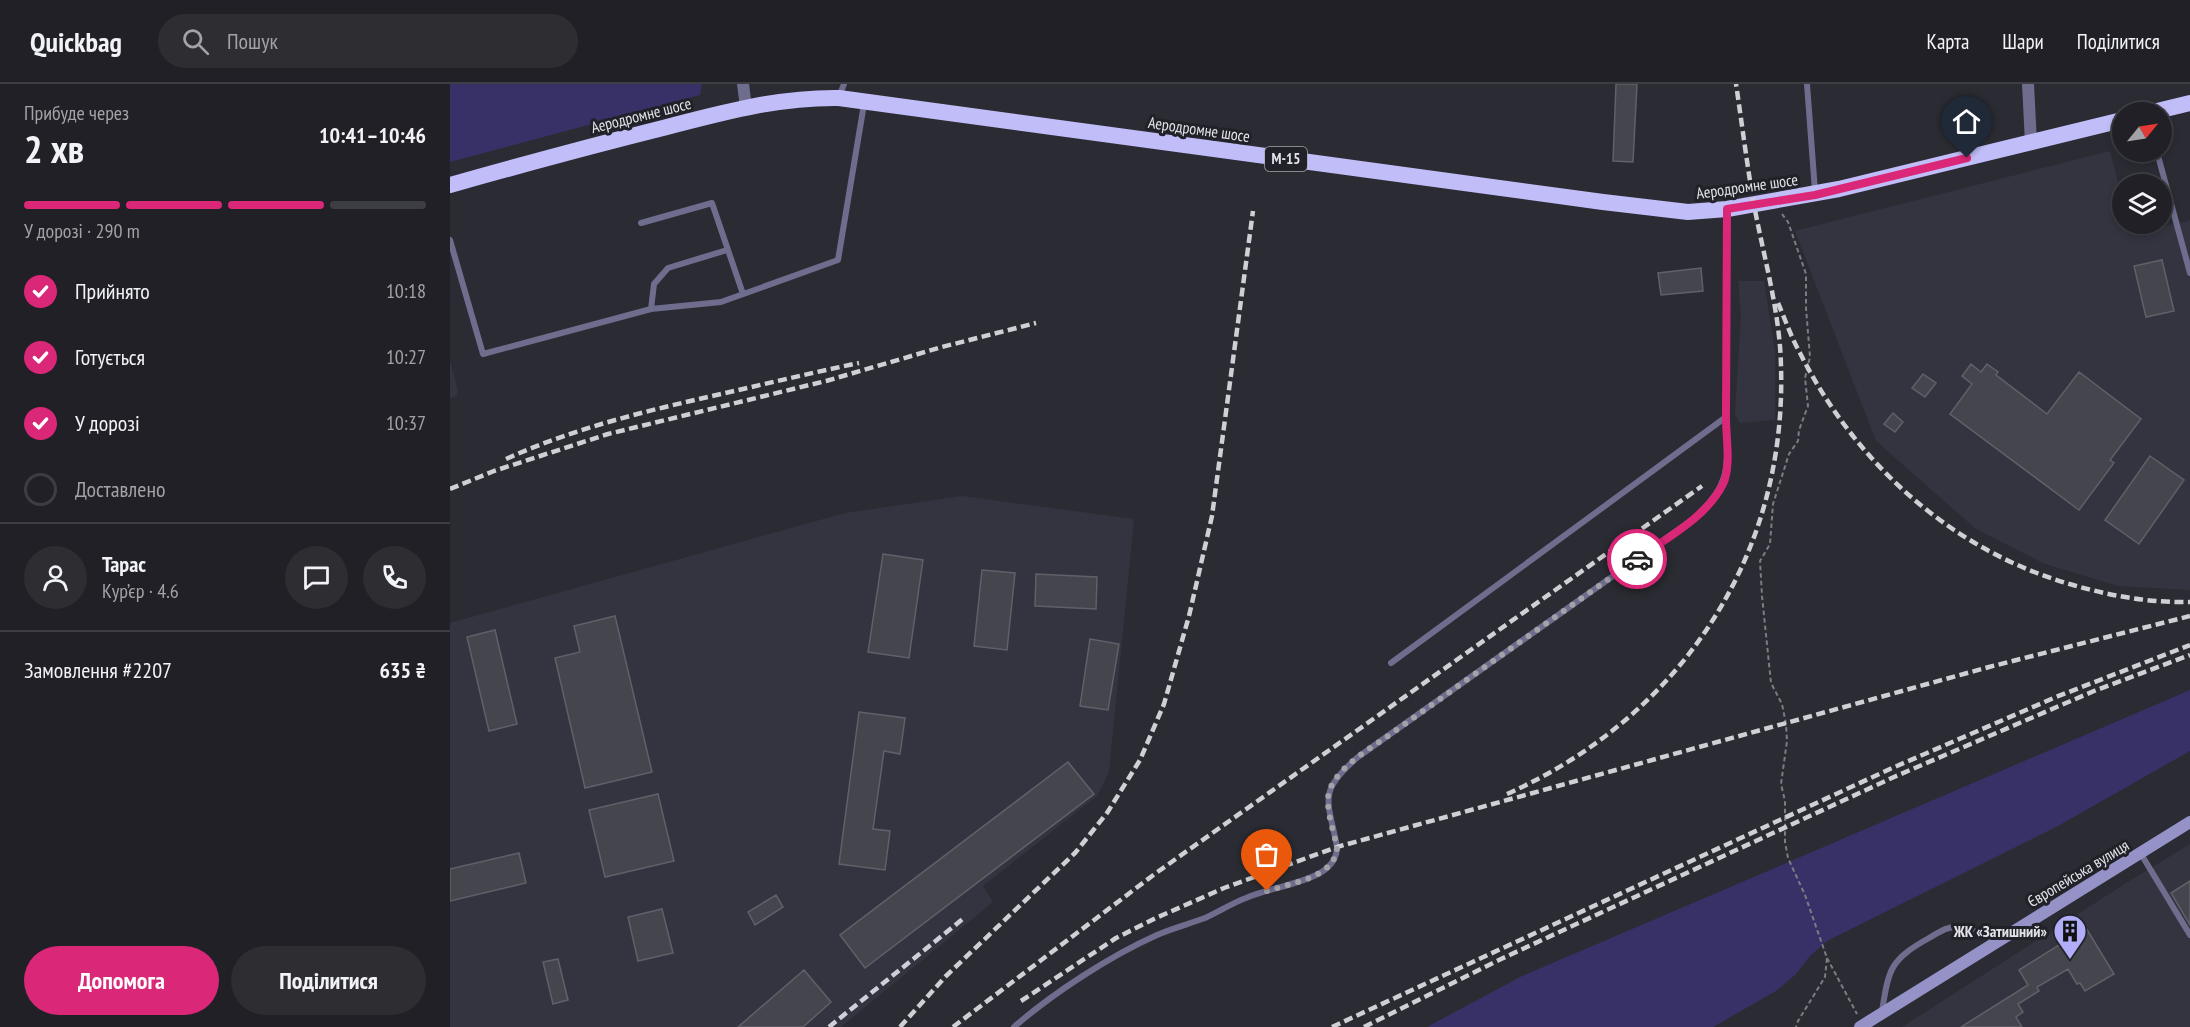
<!DOCTYPE html>
<html lang="uk">
<head>
<meta charset="utf-8">
<style>
	:root { --surface:#202026; --page:#2d2d32; --text:#f1f3f6; --muted:#a2a3a7; --line:#3d3e43; --accent:#db2777 }
	body { margin:0; font-family:"PT Sans Narrow",sans-serif; background:var(--page); color:var(--text); height:100vh; display:flex; flex-direction:column; font-size:22px; white-space:nowrap }
	* { box-sizing:border-box; margin:0 }
	p { font-size:20px; color:var(--muted) }
	.icon { flex:none; width:33px; height:33px; fill:none; stroke:currentColor; stroke-width:2; stroke-linecap:round; stroke-linejoin:round }
	.map { position:relative; flex:1; overflow:hidden }
	.sheet { display:flex; flex-direction:column; background:var(--surface); width:450px }
	.sheet>* { flex:none }
	.needle { width:39px; rotate:60deg }
	.buttons { position:absolute; left:1662px; top:18px; display:grid; gap:12px }
	.buttons a { display:grid; place-items:center; width:60px; height:60px; border-radius:50%; background:var(--surface); box-shadow:0 3px 9px #0003,0 0 0 2px var(--line); font-size:30px }
	.pin { position:absolute; display:grid; place-items:center; width:51px; height:51px; color:#fff; margin:-62px -26px; border-radius:50% 50% 50% 0; rotate:-45deg; box-shadow:0 0 6px #0007 }
	.pin .icon { rotate:45deg }
	.courier { position:absolute; display:grid; place-items:center; width:60px; height:60px; margin:-30px; border:4px solid #db2777; border-radius:50%; background:#fff; color:#222; box-shadow:0 2px 8px #0007 }
	.headline em { font-style:normal; font-weight:700 }
	.headline div { display:flex; flex-direction:column-reverse }
	.headline { display:flex; align-items:center; justify-content:space-between; height:102px; padding:0 24px }
	h1 { font-size:39px; font-weight:700; line-height:45px }
	.bar { display:grid; grid-template-columns:repeat(4,1fr); gap:9px 6px; align-content:center; height:72px; padding:0 24px }
	.bar i { height:8px; border-radius:4px; background:var(--line) }
	.bar .selected { background:var(--accent) }
	.bar p { grid-column:span 4 }
	.line { display:flex; align-items:center; gap:15px; padding:0 24px; border-top:2px solid var(--line) }
	.line div { flex:1 }
	.round { display:grid; place-items:center; flex:none; width:63px; height:63px; border-radius:32px; background:var(--page) }
	ol { padding:0 24px; list-style:none }
	li { display:flex; align-items:center; gap:18px; height:66px }
	li p { margin-inline-start:auto }
	li .icon { padding:6px; border-radius:50%; background:var(--accent); color:#fff; stroke-width:4 }
	li:last-child { color:var(--muted) }
	li i { width:33px; height:33px; border:3px solid var(--line); border-radius:50% }
	.button { display:flex; gap:12px; margin-top:auto; padding:12px 24px }
	.button a { flex:1; height:69px; border-radius:36px; background:var(--accent); color:#fff; font-size:24px; font-weight:700; line-height:69px; text-align:center }
	.button a+a { background:var(--page); color:var(--text) }
	header { display:flex; align-items:center; gap:36px; box-sizing:border-box; height:84px; padding:0 30px; background:var(--surface); border-bottom:2px solid var(--line) }
	header strong { font-size:28px }
	nav { display:flex; gap:33px; margin-inline-start:auto; font-size:21px }
	.search { width:420px; height:54px; background:var(--page); display:flex; align-items:center; gap:15px; box-sizing:border-box; padding:0 21px; border-radius:33px; color:var(--muted); font-size:22px }
	main { display:flex; flex:1; min-height:0 }
	.map>svg:first-child { display:block }
	.built { fill:#343441 }
	.green { fill:#383167 }
	.building { fill:#45454e; stroke:#606069; stroke-width:1.5 }
	.lines { fill:none; stroke-linecap:round; stroke-linejoin:round }
	.path { stroke:#7c7c83; stroke-width:2; stroke-dasharray:4.5 3; stroke-linecap:butt }
	.service { stroke:#6f6d8e; stroke-width:6 }
	.minor { stroke:#6f6d8e; stroke-width:12 }
	.secondary { stroke:#9492c7; stroke-width:12 }
	.trunk { stroke:#c0bdf8; stroke-width:16 }
	.rail { stroke:#cfcfd5; stroke-width:4.5; stroke-dasharray:9 4.5; stroke-linecap:butt }
	.done { stroke:#a2a2a9; stroke-width:6; stroke-dasharray:0 10.8 }
	.route { stroke:#db2777; stroke-width:8 }
	.labels { text-anchor:middle; stroke-width:6; stroke-linejoin:round; paint-order:stroke }
	.shield { fill:#212129; stroke:#a8a8af; stroke-width:1.5 }
	.shield-label { font-size:15px; font-weight:bold; fill:#e2e2e8 }
	.street-label { font-size:16px; fill:#e2e2e8; stroke:#212129 }
	.poi-label { font-size:16px; font-weight:bold; fill:#e2e2e8; stroke:#212129; text-anchor:end }
</style>
</head>
<body>
<header>
<strong>Quickbag</strong>
<div class="search"><svg class="icon" aria-label="search" viewBox="0 0 24 24"><circle cx="10" cy="10" r="6"/><path d="M15 15l6 6"/></svg>Пошук</div>
<nav><a>Карта</a><a>Шари</a><a>Поділитися</a></nav>
</header>
<main>
<section class="sheet">
<div class="headline"><div><h1>2 хв</h1><p>Прибуде через</p></div><em>10:41–10:46</em></div>
<div class="bar"><i class="selected"></i><i class="selected"></i><i class="selected"></i><i></i><p>У дорозі · 290 m</p></div>
<ol>
<li><svg class="icon" aria-label="check" viewBox="0 0 24 24"><path d="M5 12l5 5 9-10"/></svg>Прийнято<p>10:18</p></li>
<li><svg class="icon" aria-label="check" viewBox="0 0 24 24"><path d="M5 12l5 5 9-10"/></svg>Готується<p>10:27</p></li>
<li><svg class="icon" aria-label="check" viewBox="0 0 24 24"><path d="M5 12l5 5 9-10"/></svg>У дорозі<p>10:37</p></li>
<li><i></i>Доставлено</li>
</ol>
<div class="line" style="height:108px"><a class="round"><svg class="icon" aria-label="person" viewBox="0 0 24 24"><circle cx="12" cy="8" r="4"/><path d="M4 21q1-7 8-7t8 7"/></svg></a><div><b>Тарас</b><p>Кур’єр · 4.6</p></div><a class="round"><svg class="icon" aria-label="chat" viewBox="0 0 24 24"><path d="M4 5h16v11H9l-5 4z"/></svg></a><a class="round"><svg class="icon" aria-label="phone" viewBox="0 0 24 24"><path d="M5 4h4l2 5-3 2q2 4 5 5l2-3 5 2v4C11 20 4 13 5 4z"/></svg></a></div>
<div class="line" style="height:78px"><div>Замовлення #2207</div><b>635 ₴</b></div>
<div class="button"><a>Допомога</a><a>Поділитися</a></div>
</section>
<div class="map">
<svg width="1740" height="943" viewBox="0 0 1740 943">
	<rect width="100%" height="100%" fill="#2b2b33"/>
	<path class="built" d="M1660,67L1672,114V140H1680L1682,149L1739,137L1740,134V506L1668,502L1595,480L1526,445L1426,357L1345,147Z
		M1288,197H1314L1325,268V336L1290,339L1285,330L1291,231Z
		M0,276L8,307L7,312L0,314Z
		M512,412L684,435L659,688L647,712L533,802L543,818L391,943H0V539L395,429Z
		M1740,760V943H1452L1673,801Z"/>
	<path class="green" d="M0,0H252L250,11L0,78Z
		M1740,606V667L1608,742L1377,857L1360,872L1345,891L1326,907L1263,943H977L1070,893Z"/>
	<path class="building" d="M1166,0H1187L1183,78L1163,77Z
		M1712,176L1724,227L1696,233L1684,182Z
		M1251,184L1253,207L1211,211L1208,189Z
		M1521,280L1531,288L1537,280L1548,288L1546,291L1597,330L1629,288L1691,335L1660,376L1664,379L1629,426L1500,330L1522,300L1512,292Z
		M1473,290L1486,299L1475,313L1462,304Z
		M1443,329L1453,338L1445,348L1434,340Z
		M1700,372L1734,396L1689,460L1655,436Z
		M433,470L473,476L459,574L418,568Z
		M532,486L565,489L557,566L524,562Z
		M586,490L647,493L646,525L585,522Z
		M165,532L202,688L135,704L105,574L130,568L124,542Z
		M45,546L67,640L39,647L17,553Z
		M640,555L669,560L658,626L630,622Z
		M409,628L455,634L450,670L434,667L423,745L440,747L435,786L389,780Z
		M618,678L644,710L415,884L390,851Z
		M208,710L224,777L155,793L139,726Z
		M69,769L76,799L0,817V785Z
		M1740,797V841L1721,809Z
		M326,811L333,823L305,841L298,828Z
		M212,825L223,869L188,877L178,833Z
		M1636,844L1664,890L1635,907L1630,899L1627,900L1618,885L1587,903L1589,907L1568,920L1573,928L1566,933L1572,943H1511L1578,901L1569,886Z
		M108,875L118,916L103,920L93,878Z
		M354,886L381,918L353,943H288Z"/>
	<g class="lines">
		<path class="path" d="M1332,130L1338,138L1356,190V224L1360,273L1355,294L1358,322L1349,346L1348,357L1339,370L1323,420L1320,460L1310,477L1312,512L1321,599L1332,620L1336,640L1337,657L1331,700L1335,717V758L1338,774L1355,811L1377,874L1375,893L1348,937L1346,943
			M1377,874L1407,930"/>
		<path class="service" d="M1357,0L1365,107
			M389,13L394,0
			M1707,68L1740,189
			M191,139L262,119L293,210
			M0,156L33,270L201,225L271,218L388,176L414,20
			M201,225L204,200L218,184L277,166
			M941,579L1276,333L1277,126
			M1691,770L1740,851
			M1432,927C1439,884 1440,876 1479,854C1488,849 1497,842 1508,843C1521,844 1536,852 1548,856
			M564,943C603,909 660,872 707,851C723,844 739,840 755,834C769,828 782,819 796,814C820,804 848,801 870,789C880,783 887,774 887,763C878,715 867,708 908,673L1242,436C1282,401 1278,383 1276,333"/>
		<path class="minor" d="M293,0L296,23
			M1578,0L1581,59"/>
		<path class="secondary" d="M1410,943L1740,738"/>
		<path class="trunk" d="M1703,28L1740,19
			M0,101C71,81 141,62 213,44C271,29 328,13 389,14L1153,118L1238,128L1277,125L1389,105L1672,36"/>
		<path class="rail" d="M1328,219C1335,235 1341,253 1350,269C1406,380 1502,467 1623,501C1661,512 1701,519 1740,518
			M56,375C122,345 192,328 262,312C311,301 360,289 409,279
			M0,405L44,387L158,350L376,297L492,263L586,239
			M1057,710C1230,633 1337,473 1331,282C1330,229 1314,174 1304,121C1297,81 1292,40 1286,0
			M571,917L666,854L706,834L774,804L887,763L1539,583L1740,532
			M379,943L514,834
			M450,943L496,892L625,769L657,729L690,676L714,620L739,532L762,432L803,127
			M503,943L706,789L1252,402
			M882,943L1440,685L1606,613L1740,561
			M914,943L1051,875L1444,693L1644,607L1740,571"/>
	</g>
	<g class="lines">
		<path class="done" d="M817,807C840,799 886,794 887,763C884,749 878,732 878,717C877,690 915,668 935,654L1187,475"/>
		<path class="route" d="M1187,475C1216,454 1256,434 1273,400C1282,381 1275,349 1276,328C1276,260 1277,193 1277,125L1365,111L1517,74"/>
	</g>
	<defs>
		<symbol id="building-pin" viewBox="-11 -11 22 30"><path d="M0 17L-7.5 6A9.5 9.5 0 1 1 7.5 6Z" fill="#b2adf9" stroke="#212129"/><path d="M-4-6H4V6H1V3H-1V6H-4ZM-2.5-4.3h1.7v1.8h-1.7ZM.8-4.3h1.7v1.8H.8ZM-2.5-1h1.7V.8h-1.7ZM.8-1h1.7V.8H.8Z" fill="#111"/></symbol>
	</defs>
	<g fill-rule="evenodd">
		<use href="#building-pin" x="1601" y="828" width="38" height="52"/>
	</g>
	<g class="labels">
		<rect class="shield" x="815" y="63" width="42" height="24" rx="4.5"/>
		<g class="shield-label">
			<text x="836" y="80">М-15</text>
		</g>
		<g class="street-label">
			<text transform="translate(191 31) rotate(-14)" y="6">Аеродромне шосе</text>
			<text transform="translate(749 45) rotate(8)" y="6">Аеродромне шосе</text>
			<text transform="translate(1297 102) rotate(-8)" y="6">Аеродромне шосе</text>
			<text transform="translate(1628 789) rotate(-31)" y="6">Європейська вулиця</text>
		</g>
		<g class="poi-label">
			<text x="1597" y="853">ЖК «Затишний»</text>
		</g>
	</g>
</svg>
<div class="buttons">
<a><svg class="needle" viewBox="-14 -14 28 28"><path d="M0-13l5 13h-10z" fill="#e53935"/><path d="M0 13l5-13h-10z" fill="#a2a3a7"/></svg></a>
<a><svg class="icon" aria-label="layers" viewBox="0 0 24 24"><path d="M12 4l9 5-9 5-9-5zM3 14l9 5 9-5"/></svg></a>
</div>
<div class="pin" style="left:817px;top:807px;background:#ea580c"><svg class="icon" aria-label="bag" viewBox="0 0 24 24"><path d="M5 8h14l-1 12H6zM9 8a3 3 0 0 1 6 0"/></svg></div>
<div class="pin" style="left:1517px;top:74px;background:#1f2937"><svg class="icon" aria-label="home" viewBox="0 0 24 24"><path d="M3 11l9-7 9 7M6 9v11h12V9"/></svg></div>
<div class="courier" style="left:1187px;top:475px"><svg class="icon" aria-label="car" viewBox="0 0 24 24"><path d="M5 17H2v-5l4-1 3-4h7l3 4 3 1v5h-3M9 17h6M6 11h13"/><circle cx="7" cy="17" r="2"/><circle cx="17" cy="17" r="2"/></svg></div>
</div>
</main>
</body>
</html>
